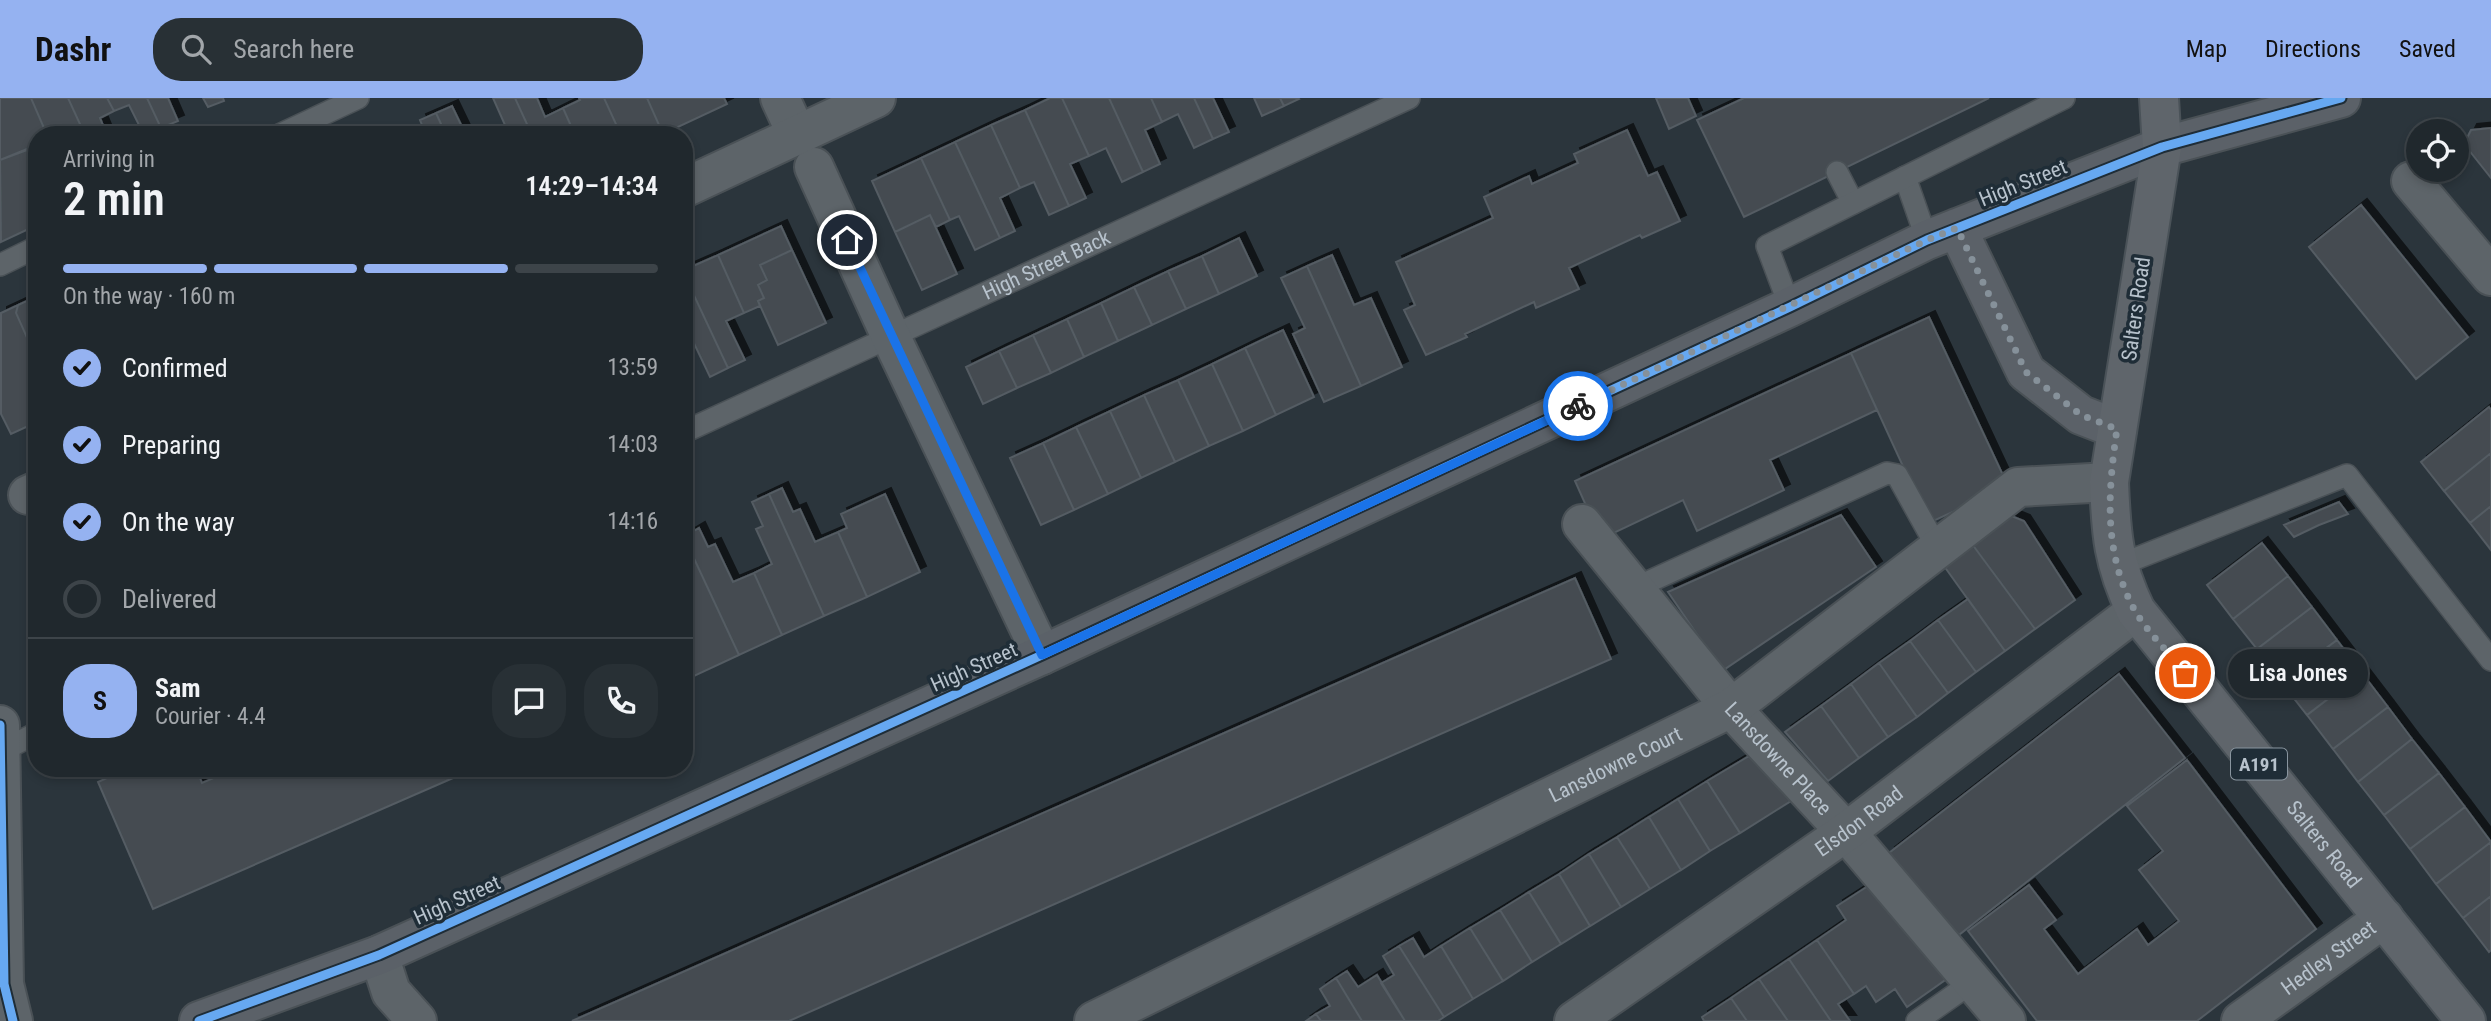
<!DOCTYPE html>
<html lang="en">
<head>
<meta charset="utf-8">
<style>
	:root { --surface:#20282d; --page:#283035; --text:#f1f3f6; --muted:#a2a6aa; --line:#3d4449; --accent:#95b2f1 }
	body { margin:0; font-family:"Roboto Condensed",sans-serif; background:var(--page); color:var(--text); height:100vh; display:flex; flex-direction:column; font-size:26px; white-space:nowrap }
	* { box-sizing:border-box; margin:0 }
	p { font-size:23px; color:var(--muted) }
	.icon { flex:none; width:38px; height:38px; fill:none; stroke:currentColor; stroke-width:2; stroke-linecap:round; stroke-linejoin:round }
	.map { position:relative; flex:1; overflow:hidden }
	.details { position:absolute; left:28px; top:28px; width:665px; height:651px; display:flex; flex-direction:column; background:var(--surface); border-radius:28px; box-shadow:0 4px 10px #0003,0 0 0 2px var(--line) }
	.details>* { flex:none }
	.buttons { position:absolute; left:2406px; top:21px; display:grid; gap:14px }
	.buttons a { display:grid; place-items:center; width:63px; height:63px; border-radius:50%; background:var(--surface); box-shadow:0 4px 10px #0003,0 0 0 2px var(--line); font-size:35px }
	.pin { position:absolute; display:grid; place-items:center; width:60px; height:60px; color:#fff; margin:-30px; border:4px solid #fff; border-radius:50%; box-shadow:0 2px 7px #0007 }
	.courier { position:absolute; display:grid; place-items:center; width:70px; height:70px; margin:-35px; border:5px solid #1a73e8; border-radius:50%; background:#fff; color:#222; box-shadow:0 2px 9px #0007 }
	.bubble { position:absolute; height:49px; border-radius:24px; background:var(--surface); box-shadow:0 4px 10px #0003,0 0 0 2px var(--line); font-size:23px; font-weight:600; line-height:49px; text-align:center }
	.summary em { font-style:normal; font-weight:600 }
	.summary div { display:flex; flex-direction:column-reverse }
	.summary { display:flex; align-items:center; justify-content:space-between; height:119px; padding:0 35px }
	h1 { font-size:46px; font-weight:600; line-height:52px }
	.bar { display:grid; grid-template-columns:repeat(4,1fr); gap:10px 7px; align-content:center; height:84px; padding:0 35px }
	.bar i { height:9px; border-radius:5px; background:var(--line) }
	.bar .on { background:var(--accent) }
	.bar p { grid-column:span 4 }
	.line { display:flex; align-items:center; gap:18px; padding:0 35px; border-top:2px solid var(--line) }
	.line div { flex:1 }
	.round { display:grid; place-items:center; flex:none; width:74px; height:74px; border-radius:28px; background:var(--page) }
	ol { padding:0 35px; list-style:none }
	li { display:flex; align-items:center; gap:21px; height:77px }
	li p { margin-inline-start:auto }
	li .icon { padding:7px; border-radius:50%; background:var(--accent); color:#111; stroke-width:4 }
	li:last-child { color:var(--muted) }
	li i { width:38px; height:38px; border:4px solid var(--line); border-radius:50% }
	header { display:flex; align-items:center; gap:42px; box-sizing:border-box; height:98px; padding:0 35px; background:var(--accent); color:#111 }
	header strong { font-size:33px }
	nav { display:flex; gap:38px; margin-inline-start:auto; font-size:24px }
	.search { width:490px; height:63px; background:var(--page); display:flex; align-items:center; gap:18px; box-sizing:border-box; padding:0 24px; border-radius:28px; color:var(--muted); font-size:26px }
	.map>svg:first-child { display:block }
	.building { fill:#444c51; stroke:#545c63; stroke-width:2; filter:url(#shadow) }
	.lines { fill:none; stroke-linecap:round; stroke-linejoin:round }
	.lane-casing { stroke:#4a5156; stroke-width:24 }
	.street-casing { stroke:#4a5156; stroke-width:42 }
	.secondary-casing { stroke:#4a5156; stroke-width:42 }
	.primary-casing { stroke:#4a5258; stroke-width:42 }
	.lane { stroke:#5d6469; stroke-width:21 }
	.street { stroke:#5d6469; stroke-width:38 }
	.secondary { stroke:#5b6168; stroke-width:38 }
	.primary { stroke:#5f656b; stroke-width:38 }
	.cycleway-casing { stroke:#1f2d37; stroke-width:13 }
	.cycleway { stroke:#66a8f1; stroke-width:9 }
	.done { stroke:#86919a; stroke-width:7; stroke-dasharray:0 12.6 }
	.route { stroke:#1a73e8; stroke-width:9 }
	.labels { text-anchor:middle; stroke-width:7; stroke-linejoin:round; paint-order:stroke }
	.shield { fill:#1f2d37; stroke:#89959f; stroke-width:2 }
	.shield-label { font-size:19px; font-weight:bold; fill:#b7c2cc }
	.street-label { font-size:21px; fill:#b7c2cc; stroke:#1f2d37 }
</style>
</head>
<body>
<header>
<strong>Dashr</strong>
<div class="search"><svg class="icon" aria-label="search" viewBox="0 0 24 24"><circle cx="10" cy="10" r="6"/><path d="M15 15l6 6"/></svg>Search here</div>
<nav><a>Map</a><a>Directions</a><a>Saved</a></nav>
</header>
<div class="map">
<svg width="2491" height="923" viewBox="0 0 2491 923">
	<defs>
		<filter id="shadow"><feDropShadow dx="6" dy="-6" stdDeviation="0" flood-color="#0009"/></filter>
	</defs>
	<rect width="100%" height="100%" fill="#2b353c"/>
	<path class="building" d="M0,0H31L47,37H37V47L0,62Z
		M31,0H68L85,37H47Z
		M68,0H107L114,13L100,20L107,37H85Z
		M107,0H147L161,30L144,37L129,7L114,13Z
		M147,0H168L178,23L161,30Z
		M203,0H223L224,3L208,9Z
		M493,0H515L532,37H506L509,36Z
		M515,0H537L545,19L563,10L575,37H532Z
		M579,0H604L621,37H575L563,10L580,2Z
		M604,0H647L663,36L621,37Z
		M647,0H724L727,6L663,36Z
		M1050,0H1062L1089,58L1070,66L1086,100L1069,108L1025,12Z
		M1062,0H1109L1143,74L1122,84L1106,50L1089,58Z
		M1109,0H1151L1162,24L1145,32L1160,66L1143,74Z
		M1151,0H1194L1213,41L1194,50L1178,16L1162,24Z
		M1194,0H1213L1229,34L1213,41Z
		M1254,0H1280L1284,8L1262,18Z
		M1280,0H1298L1299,1L1284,8Z
		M1656,0H1688L1696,18L1669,31Z
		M1744,0H1989L1744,119L1697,22Z
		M452,8L466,37H446L436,15Z
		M1025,12L1069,108L1049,117L1034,84L1020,90L991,27Z
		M436,15L446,37H426L420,22Z
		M991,27L1020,90L1000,100L1015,133L1000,140L955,44Z
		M2491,30V80L2464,46L2471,32Z
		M1627,32L1648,78L1657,74L1680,123L1642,140L1640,137L1569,170L1579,191L1536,210L1534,204L1465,236L1467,239L1426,257L1404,212L1415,207L1396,164L1493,120L1484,99L1529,78L1532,86L1578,65L1574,56Z
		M955,44L1000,140L975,152L959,118L950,122L921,60Z
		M27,52L37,72V127L1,144L0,62Z
		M921,60L950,122L936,129L930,117L895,134L872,83Z
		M2361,107L2468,239L2416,281L2309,149Z
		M930,117L957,176L922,192L895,134Z
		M781,128L792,152L760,167L767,182L758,187L764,200L758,203L760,208L744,215L718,157Z
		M1239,140L1257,178L1219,196L1202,158Z
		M792,152L826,225L778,247L758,203L764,200L758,187L767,182L760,167Z
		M718,157L744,215L726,223L745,262L728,270L684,176V172Z
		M1332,157L1354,207L1371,200L1402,269L1361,288L1307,168Z
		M1202,158L1219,196L1186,211L1168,173Z
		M1307,168L1361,288L1324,304L1293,236L1305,230L1281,180Z
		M1168,173L1186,211L1152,227L1134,189Z
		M684,176L728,270L710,279L691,239L684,242Z
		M1134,189L1152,227L1118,243L1101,205Z
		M31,201L37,214V262L16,215L18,207Z
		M1101,205L1118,243L1084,259L1067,221Z
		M18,207L16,215L37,262V324L11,336L1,316V215Z
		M1929,219L2008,388L1929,425L1851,255Z
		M1067,221L1084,259L1051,275L1033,237Z
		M1283,232L1314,299L1276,317L1245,250Z
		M1033,237L1051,275L1017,290L999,253Z
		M1245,250L1276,317L1243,333L1212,266Z
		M999,253L1017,290L983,306L966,269Z
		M1851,255L1877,312L1770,362L1784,392L1697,433L1683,402L1601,441L1575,383Z
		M1212,266L1243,333L1209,348L1178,282Z
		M1178,282L1209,348L1175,364L1144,297Z
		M1144,297L1175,364L1141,380L1110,313Z
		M2489,309L2491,312V355L2444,393L2421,364Z
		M1110,313L1141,380L1108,396L1076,329Z
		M1076,329L1108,396L1074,412L1043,345Z
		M1043,345L1074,412L1041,427L1010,360Z
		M2491,355V408L2470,425L2444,393Z
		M782,390L793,414L800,411L815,444L838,434L867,499L824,518L769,396Z
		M769,396L824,518L782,537L754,475L772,466L756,431L763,428L752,404Z
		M885,396L920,474L867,499L838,434L847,430L841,416Z
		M2339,404L2348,416L2319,427L2294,439L2284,427Z
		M2491,408V452L2470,425Z
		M1841,417L1876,469L1722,573L1668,494Z
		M2009,417L2024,423L2075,502L2035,531L1972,446Z
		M699,430L708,449L715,446L733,484L754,475L782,537L739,557L684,439Z
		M684,439L739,557L694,578L684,557Z
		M2262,445L2288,478L2233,521L2207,487Z
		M1972,446L2035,531L2005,553L1944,468Z
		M2288,478L2312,509L2257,551L2233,521Z
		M1575,480L1611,561L789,923H572Z
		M1968,501L2005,553L1976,574L1938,522Z
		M2312,509L2337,542L2281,584L2257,551Z
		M1938,522L1976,574L1948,595L1910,543Z
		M2337,542L2362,575L2307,617L2281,584Z
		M1910,543L1948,595L1917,619L1879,565Z
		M684,557L694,578L684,582Z
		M1879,565L1917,619L1888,639L1851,586Z
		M2362,575L2388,609L2333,651L2307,617Z
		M2119,576L2185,660L1955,840L1889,755Z
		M1851,586L1888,639L1859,660L1821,608Z
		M1821,608L1859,660L1828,683L1785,634Z
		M2388,609L2412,641L2358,684L2333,651Z
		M2412,641L2439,675L2384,717L2358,684Z
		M1749,658L1791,703L1740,735L1707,683Z
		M2187,662L2316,831L2197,923H2037L1968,833L2029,787L2056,822L2044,831L2078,876L2137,831L2148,847L2179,823L2139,772L2163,753L2127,708Z
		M129,670H196L202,685L237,670H476L153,811L98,684Z
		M2439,675L2465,709L2410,751L2384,717Z
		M1707,683L1740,735L1710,753L1678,701Z
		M1678,701L1710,753L1681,772L1649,719Z
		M2465,709L2491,744L2436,786L2410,751Z
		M1649,719L1681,772L1650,791L1617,739Z
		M1617,739L1650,791L1621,809L1589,756Z
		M2491,744V798L2463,820L2436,786Z
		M1589,756L1621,809L1590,828L1559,776Z
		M1559,776L1590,828L1561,846L1529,794Z
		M1868,788L1948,880L1907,909L1895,891L1876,904L1866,888L1854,896L1817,842L1846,822L1837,808Z
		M1529,794L1561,846L1532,864L1500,812Z
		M2491,798V852L2489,854L2463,820Z
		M1500,812L1532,864L1503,883L1470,830Z
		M1470,830L1503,883L1473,901L1441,848Z
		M1413,840L1424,859L1441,848L1473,901L1444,919L1399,848Z
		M1817,842L1854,896L1838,906L1850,923H1831L1789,861Z
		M1399,848L1444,919L1438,923H1405L1381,885L1394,877L1383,858Z
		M1789,861L1831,923H1788L1759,881Z
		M1347,873L1358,889L1377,877L1405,923H1362L1336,880Z
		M1336,880L1362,923H1321L1316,916L1330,908L1320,891Z
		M1759,881L1788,923H1747L1731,900Z
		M1731,900L1747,923H1704L1702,919Z
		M1316,916L1321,923H1306Z"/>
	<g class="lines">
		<defs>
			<g id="lane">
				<path d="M279,37L358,0"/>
				<path d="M1837,74L1853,105"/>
				<path d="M1905,79L1927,142"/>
				<path d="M0,167L37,149"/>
				<path d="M1790,209L1767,148L2064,0"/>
				<path id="s1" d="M684,334L1409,0"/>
				<path d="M2117,468L2347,377L2491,562"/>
				<path d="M1635,490L1887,375L1897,377L1938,451"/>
				<path d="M1,653L37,635"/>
				<path d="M1917,923L1974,883"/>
			</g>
			<g id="street">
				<path d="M780,0L797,37"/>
				<path d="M814,69L891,239L1042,557"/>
				<path d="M2411,83L2491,178"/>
				<path d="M684,90L876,0"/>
				<path d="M28,397L37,393"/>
				<path id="s2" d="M1582,426L1731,610L1846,734L2006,923"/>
				<path d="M0,627L4,886L13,923"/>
				<path d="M379,857L391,894L417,923"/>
				<path id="s3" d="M1094,923L1731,610L2018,389L2109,384"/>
				<path id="s4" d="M1574,923L1846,734L2136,513"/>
				<path id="s5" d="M2241,923L2384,820"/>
			</g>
			<path id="secondary" d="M1957,130L2026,274L2081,317L2117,331
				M199,923L379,857L1042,557L1790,209L1927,142L2162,49L2341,0"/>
			<g id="primary">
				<path id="s6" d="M2159,0L2162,49L2109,384C2111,436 2113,465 2136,513L2466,923"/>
			</g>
		</defs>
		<use href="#lane" class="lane-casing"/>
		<use href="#street" class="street-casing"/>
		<use href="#secondary" class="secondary-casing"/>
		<use href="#primary" class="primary-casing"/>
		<use href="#lane" class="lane"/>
		<use href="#street" class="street"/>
		<use href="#secondary" class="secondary"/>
		<use href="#primary" class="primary"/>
		<defs>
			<path id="cycleway" d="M0,627L4,886L13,923
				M199,923L379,857L1042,557L1790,209L1927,142L2162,49L2341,0"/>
		</defs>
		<use href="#cycleway" class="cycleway-casing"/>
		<use href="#cycleway" class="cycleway"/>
	</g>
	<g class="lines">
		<path class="done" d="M1578,308L1927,142L1957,130L2026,274L2081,317L2117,331C2108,393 2103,453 2134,511C2147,534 2169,554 2185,575"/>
		<path class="route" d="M847,142L1042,557L1578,308"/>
	</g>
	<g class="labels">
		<rect class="shield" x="2231" y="650.5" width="56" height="31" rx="5"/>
		<g class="shield-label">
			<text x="2259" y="673">A191</text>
		</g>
		<g class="street-label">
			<text transform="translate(2023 85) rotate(-22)" y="7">High Street</text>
			<text dy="7" stroke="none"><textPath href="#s1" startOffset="399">High Street Back</textPath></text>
			<text transform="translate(2136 211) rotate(-82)" y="7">Salters Road</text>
			<text transform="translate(974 569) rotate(-24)" y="7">High Street</text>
			<text dy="7" stroke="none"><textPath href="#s2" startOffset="306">Lansdowne Place</textPath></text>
			<text dy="7" stroke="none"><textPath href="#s3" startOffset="581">Lansdowne Court</textPath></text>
			<text dy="7" stroke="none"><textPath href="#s4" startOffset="348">Elsdon Road</textPath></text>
			<text dy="7" stroke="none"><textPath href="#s6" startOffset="821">Salters Road</textPath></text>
			<text transform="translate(457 802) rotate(-24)" y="7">High Street</text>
			<text dy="7" stroke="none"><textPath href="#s5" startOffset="108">Hedley Street</textPath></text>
		</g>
	</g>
</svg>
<div class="buttons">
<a><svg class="icon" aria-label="locate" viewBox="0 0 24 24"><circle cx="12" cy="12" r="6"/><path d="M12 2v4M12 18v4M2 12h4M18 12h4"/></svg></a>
</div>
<div class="pin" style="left:2185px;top:575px;background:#ea580c"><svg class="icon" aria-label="bag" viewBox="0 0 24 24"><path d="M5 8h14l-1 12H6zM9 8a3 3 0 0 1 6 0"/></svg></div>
<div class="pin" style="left:847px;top:142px;background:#1f2937"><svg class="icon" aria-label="home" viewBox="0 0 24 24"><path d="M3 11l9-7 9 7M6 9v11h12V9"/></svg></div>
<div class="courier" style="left:1578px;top:308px"><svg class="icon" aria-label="bike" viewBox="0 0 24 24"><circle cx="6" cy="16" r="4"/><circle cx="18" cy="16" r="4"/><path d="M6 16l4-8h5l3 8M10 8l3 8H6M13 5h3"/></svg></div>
<div class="bubble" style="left:2228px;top:551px;width:140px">Lisa Jones</div>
<section class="details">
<div class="summary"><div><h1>2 min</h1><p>Arriving in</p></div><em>14:29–14:34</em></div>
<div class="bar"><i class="on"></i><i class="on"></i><i class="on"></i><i></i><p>On the way · 160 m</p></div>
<ol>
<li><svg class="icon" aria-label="check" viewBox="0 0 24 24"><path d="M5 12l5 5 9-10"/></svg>Confirmed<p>13:59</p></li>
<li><svg class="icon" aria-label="check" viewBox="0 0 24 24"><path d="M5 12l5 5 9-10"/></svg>Preparing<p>14:03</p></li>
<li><svg class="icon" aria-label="check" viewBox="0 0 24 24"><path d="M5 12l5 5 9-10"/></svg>On the way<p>14:16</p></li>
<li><i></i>Delivered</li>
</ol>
<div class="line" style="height:126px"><b class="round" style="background:var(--accent);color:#111">S</b><div><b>Sam</b><p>Courier · 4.4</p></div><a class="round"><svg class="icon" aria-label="chat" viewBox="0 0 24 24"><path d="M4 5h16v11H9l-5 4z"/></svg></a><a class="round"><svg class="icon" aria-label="phone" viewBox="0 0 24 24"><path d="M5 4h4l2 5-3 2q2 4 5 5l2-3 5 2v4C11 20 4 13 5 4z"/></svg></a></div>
</section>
</div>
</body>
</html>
